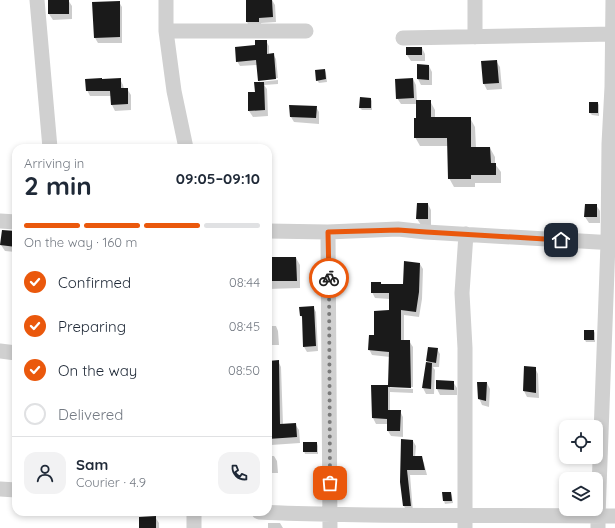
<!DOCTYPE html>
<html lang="en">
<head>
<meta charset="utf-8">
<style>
	:root { --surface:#fff; --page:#f2f2f3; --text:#1f2937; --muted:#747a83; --line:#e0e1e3; --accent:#ea580c }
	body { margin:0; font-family:Quicksand,sans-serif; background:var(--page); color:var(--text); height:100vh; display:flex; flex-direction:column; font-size:15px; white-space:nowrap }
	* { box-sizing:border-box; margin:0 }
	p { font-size:13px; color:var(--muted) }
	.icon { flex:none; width:22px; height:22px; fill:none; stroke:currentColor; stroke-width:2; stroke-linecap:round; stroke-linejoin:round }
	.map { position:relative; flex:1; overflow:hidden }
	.panel { position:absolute; left:12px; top:144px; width:260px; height:372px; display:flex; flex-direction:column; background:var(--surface); border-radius:12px; box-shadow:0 2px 6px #0003 }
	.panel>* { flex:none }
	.fabs { position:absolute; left:559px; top:420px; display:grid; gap:8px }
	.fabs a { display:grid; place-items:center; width:44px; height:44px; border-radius:8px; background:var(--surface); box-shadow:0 2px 6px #0003; font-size:20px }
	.pin { position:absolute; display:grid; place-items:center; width:34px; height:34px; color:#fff; margin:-17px; border-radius:8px; box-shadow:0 2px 6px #0006 }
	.courier { position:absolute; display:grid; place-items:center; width:40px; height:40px; margin:-20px; border:3px solid #ea580c; border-radius:50%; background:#fff; color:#222; box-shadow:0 1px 5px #0007 }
	.overview em { font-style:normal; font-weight:800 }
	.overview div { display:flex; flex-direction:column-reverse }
	.overview { display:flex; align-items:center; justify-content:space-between; height:68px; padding:0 12px }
	h1 { font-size:26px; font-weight:800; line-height:30px }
	.bar { display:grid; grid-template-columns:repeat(4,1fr); gap:6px 4px; align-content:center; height:48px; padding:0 12px }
	.bar i { height:5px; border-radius:3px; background:var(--line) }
	.bar .current { background:var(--accent) }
	.bar p { grid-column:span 4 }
	.line { display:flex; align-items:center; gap:10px; padding:0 12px; border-top:1px solid var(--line) }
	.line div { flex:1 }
	.round { display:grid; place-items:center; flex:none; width:42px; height:42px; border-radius:12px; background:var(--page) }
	ol { padding:0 12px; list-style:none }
	li { display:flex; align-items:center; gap:12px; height:44px }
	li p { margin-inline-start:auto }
	li .icon { padding:4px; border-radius:50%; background:var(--accent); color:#fff; stroke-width:4 }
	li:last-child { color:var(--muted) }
	li i { width:22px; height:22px; border:2px solid var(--line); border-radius:50% }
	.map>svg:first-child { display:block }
	.shadow { fill:#0003 }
	.building { fill:#1a1a1a }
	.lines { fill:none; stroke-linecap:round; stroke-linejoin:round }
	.minor { stroke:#d0d0d0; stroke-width:15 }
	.done { stroke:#7a7a7a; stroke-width:4; stroke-dasharray:0 7.2 }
	.route { stroke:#ea580c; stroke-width:5 }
</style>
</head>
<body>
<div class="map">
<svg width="615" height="528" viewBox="0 0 615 528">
	<rect width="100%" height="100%" fill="#fff"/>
	<path class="shadow" d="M68,0L72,6V19L53,20L49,14V1Z
		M250,0H272L275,5L276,22L261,23L262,28H250L247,22Z
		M119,2L122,7V43H98L95,38Z
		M266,41L269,46V54H273L276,59L278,78L259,80V82L278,80V84L264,85L267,89L268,116L253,117L249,111L256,93L260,83L259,80L257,65L240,66L237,61L256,46Z
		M407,48H422L425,54V61H411L407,55Z
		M496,61L500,67L502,89L487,90L484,84Z
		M429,66L432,72V85H421L418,79Z
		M325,70L326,73L327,82L319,83L317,80Z
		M120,79L123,85L124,89H127L131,95V110L115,111L112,105L111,96H90L87,90Z
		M413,79L416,85L417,101H430L435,110V118H470L475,127L476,148H490L495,157V164L501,172V183H475V187H454L449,178L448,146H420L415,137L417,104H401L397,98Z
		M371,99L372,101V110H362L360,108Z
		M598,103L599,105V116L592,115L590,113Z
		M316,107L319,112V124L294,122L291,117Z
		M428,204L431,210V225H421L417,219Z
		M596,205L600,211V223H589L585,217Z
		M16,232V252L5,251L1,245Z
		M268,258H296L300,265V288L268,289Z
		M420,264L423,269L422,299L419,317L404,315V341H409L413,347V387L390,386V388L413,389V393L390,392V411H400L403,417V437L391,436L388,431V424H376L373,418L372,386H389L390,357L372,355L369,349L375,336L390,311V299L375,298L372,292L381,283L382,285H404Z
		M313,307L316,312L318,351L307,352L304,347L303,319L301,316Z
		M268,326H276L278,331L279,345H268Z
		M594,331L595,333V342H586L585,340Z
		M429,348L437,349L440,354L439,367H433L435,370L434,394H426L423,388L428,364L427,361Z
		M278,361L281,367L283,425L295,424L299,430L300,443L271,445L268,440V362Z
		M535,368L538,374L539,398L527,397L524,391Z
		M453,382L457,388V395H440L437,389Z
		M487,383L490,389L489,407L482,405L479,398Z
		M413,441L416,446L415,457H421L424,463L427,475H410L413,512H407L404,506L401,482Z
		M317,443L318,446V454H305L304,451Z
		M268,456H274L277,461L278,473H270L268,469Z
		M443,493H451L452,496L453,503L445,504L444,501Z
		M155,517L159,523V528H140Z
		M268,523H280L283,528H268Z"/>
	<path class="building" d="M48,0H69V14H48Z
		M246,0H272L273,17L259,18V22H246Z
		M120,1V37L94,38L92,2Z
		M255,40H267V54L274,53L276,79L258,81L256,60L236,62L235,47L255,45Z
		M406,47H422V55H406Z
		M497,60L499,83L483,84L481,61Z
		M417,64L429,65V80L417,79Z
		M325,69L326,79L316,81L315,70Z
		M102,78V79L121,78V88H128V104L111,105L110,91H86L85,79Z
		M413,78L414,98L396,99L395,79Z
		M254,82H264L265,110L248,111V92H255Z
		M360,97L371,98V108H359Z
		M416,100H431V117H471V147H490L491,163H496V175H471V179H448L447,138H414V118H416Z
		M589,102H598V113H589Z
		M289,105L317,106L316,118L290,117Z
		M417,203H428V219H416Z
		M585,204H597V217H584Z
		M2,230L16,231V247L0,245Z
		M271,257H296L297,281H272Z
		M404,261L420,263L419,292L416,312L401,310V340H410L411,388L388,387V410H401L400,431H387V419L372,418L371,385H388L389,352L368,350L369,335H374V311L389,310V293H371V282H381V284H403Z
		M314,306L316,346L303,347L302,316H300L299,307Z
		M584,330H594V340H584Z
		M428,347L438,348L436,363L426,361Z
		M279,360L280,424L296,423L297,437L268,439V361Z
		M426,362L432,363L431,389L422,388Z
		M524,366L536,367V393L523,391Z
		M436,380L454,381V390L436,389Z
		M477,382H487L486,401L478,399Z
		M401,439L413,440V456H422L425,470H407L411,506H403L400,482Z
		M303,442H317V452H303Z
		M442,492H451L452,501H443Z
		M156,516V528H139V517Z"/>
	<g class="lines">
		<path class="minor" d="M37,0L50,148
			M166,0V31L174,91L186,148
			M475,0V37
			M166,31H306
			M403,38L613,34
			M0,221L16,222
			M268,231L328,232L398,229L426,232L615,243
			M328,232L330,528
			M0,351L16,353
			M0,489L16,490
			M194,512V528
			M259,512C378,518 496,514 615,516
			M465,528V348L462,293L466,234
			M598,528V516L608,243L609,144L612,87L613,0"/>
	</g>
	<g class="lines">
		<path class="done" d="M329,278L330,483"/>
		<path class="route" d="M329,278L328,232L398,230L426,232L561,240"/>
	</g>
</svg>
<div class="fabs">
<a><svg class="icon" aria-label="locate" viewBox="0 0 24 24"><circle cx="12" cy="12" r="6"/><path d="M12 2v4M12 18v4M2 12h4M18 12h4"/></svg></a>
<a><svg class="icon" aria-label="layers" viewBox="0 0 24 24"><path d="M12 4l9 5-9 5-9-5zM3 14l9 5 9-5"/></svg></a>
</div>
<div class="pin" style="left:330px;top:483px;background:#ea580c"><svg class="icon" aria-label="bag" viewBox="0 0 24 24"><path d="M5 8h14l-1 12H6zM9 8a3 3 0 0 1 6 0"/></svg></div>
<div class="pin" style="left:561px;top:240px;background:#1f2937"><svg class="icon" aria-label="home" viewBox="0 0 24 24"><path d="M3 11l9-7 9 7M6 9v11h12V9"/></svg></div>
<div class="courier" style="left:329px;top:278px"><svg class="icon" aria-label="bike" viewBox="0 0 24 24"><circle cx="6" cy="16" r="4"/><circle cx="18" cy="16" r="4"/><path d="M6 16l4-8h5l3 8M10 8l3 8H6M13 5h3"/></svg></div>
<section class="panel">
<div class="overview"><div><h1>2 min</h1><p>Arriving in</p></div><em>09:05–09:10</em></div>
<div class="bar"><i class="current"></i><i class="current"></i><i class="current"></i><i></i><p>On the way · 160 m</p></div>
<ol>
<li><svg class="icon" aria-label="check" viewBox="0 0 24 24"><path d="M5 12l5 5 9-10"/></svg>Confirmed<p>08:44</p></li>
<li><svg class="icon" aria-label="check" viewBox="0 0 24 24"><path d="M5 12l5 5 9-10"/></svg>Preparing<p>08:45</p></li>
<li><svg class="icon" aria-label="check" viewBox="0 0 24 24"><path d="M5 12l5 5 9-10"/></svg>On the way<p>08:50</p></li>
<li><i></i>Delivered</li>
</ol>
<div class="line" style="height:72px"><a class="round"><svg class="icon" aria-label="person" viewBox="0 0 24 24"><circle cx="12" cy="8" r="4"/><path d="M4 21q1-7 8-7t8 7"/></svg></a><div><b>Sam</b><p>Courier · 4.9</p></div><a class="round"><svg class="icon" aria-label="phone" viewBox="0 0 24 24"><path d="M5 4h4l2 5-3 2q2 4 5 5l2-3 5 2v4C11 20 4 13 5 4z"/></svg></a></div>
</section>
</div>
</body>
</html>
